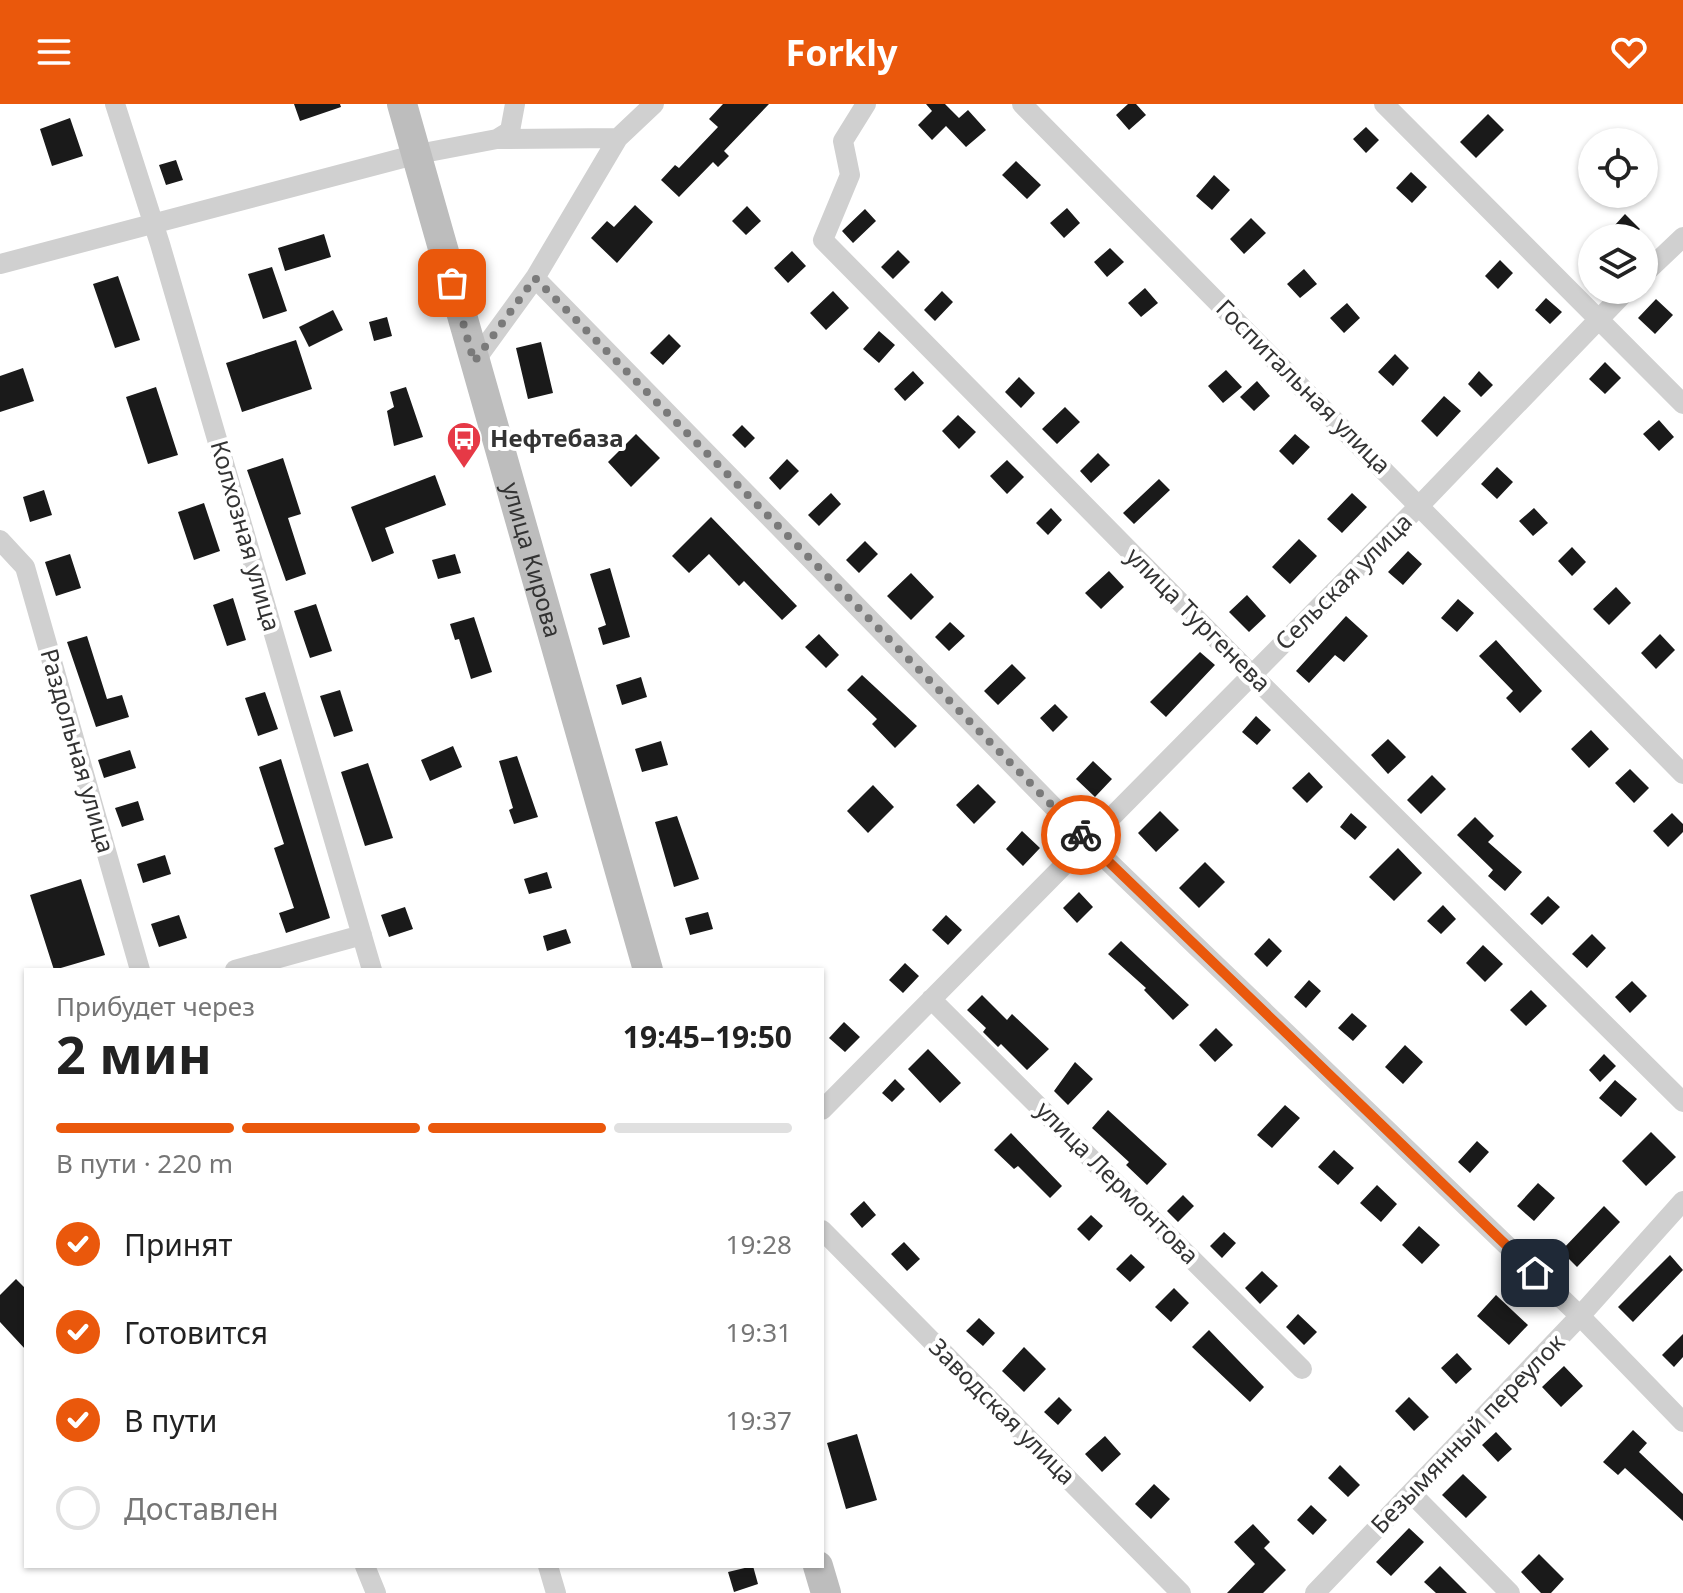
<!DOCTYPE html>
<html lang="ru">
<head>
<meta charset="utf-8">
<style>
	:root { --surface:#fff; --page:#f6f6f6; --text:#222; --muted:#767676; --line:#e0e0e0; --accent:#ea580c }
	body { margin:0; font-family:"Noto Sans",sans-serif; background:var(--page); color:var(--text); height:100vh; display:flex; flex-direction:column; font-size:30px; white-space:nowrap }
	* { box-sizing:border-box; margin:0 }
	p { font-size:26px; color:var(--muted) }
	.icon { flex:none; width:44px; height:44px; fill:none; stroke:currentColor; stroke-width:2; stroke-linecap:round; stroke-linejoin:round }
	.map { position:relative; flex:1; overflow:hidden }
	.drawer { position:absolute; left:24px; top:864px; width:800px; height:600px; display:flex; flex-direction:column; background:var(--surface); border-radius:0px; box-shadow:0 2px 6px #0004 }
	.drawer>* { flex:none }
	.controls { position:absolute; left:1578px; top:24px; display:grid; gap:16px }
	.controls a { display:grid; place-items:center; width:80px; height:80px; border-radius:50%; background:var(--surface); box-shadow:0 2px 6px #0004; font-size:40px }
	.pin { position:absolute; display:grid; place-items:center; width:68px; height:68px; color:#fff; margin:-34px; border-radius:16px; box-shadow:0 4px 12px #0006 }
	.courier { position:absolute; display:grid; place-items:center; width:80px; height:80px; margin:-40px; border:6px solid #ea580c; border-radius:50%; background:#fff; color:#222; box-shadow:0 2px 10px #0007 }
	.head em { font-style:normal; font-weight:700 }
	.head div { display:flex; flex-direction:column-reverse }
	.head { display:flex; align-items:center; justify-content:space-between; height:136px; padding:0 32px }
	h1 { font-size:52px; font-weight:700; line-height:60px }
	.bar { display:grid; grid-template-columns:repeat(4,1fr); gap:12px 8px; align-content:center; height:96px; padding:0 32px }
	.bar i { height:10px; border-radius:6px; background:var(--line) }
	.bar .current { background:var(--accent) }
	.bar p { grid-column:span 4 }
	ol { padding:0 32px; list-style:none }
	li { display:flex; align-items:center; gap:24px; height:88px }
	li p { margin-inline-start:auto }
	li .icon { padding:8px; border-radius:50%; background:var(--accent); color:#fff; stroke-width:4 }
	li:last-child { color:var(--muted) }
	li i { width:44px; height:44px; border:4px solid var(--line); border-radius:50% }
	header { display:flex; justify-content:space-between; align-items:center; height:104px; padding:0 32px; background:var(--accent); color:#fff; font-size:36px; font-weight:700 }
	.map>svg:first-child { display:block }
	.building { fill:#1a1a1a }
	.lines { fill:none; stroke-linecap:round; stroke-linejoin:round }
	.street { stroke:#d0d0d0; stroke-width:20 }
	.secondary { stroke:#bdbdbd; stroke-width:30 }
	.done { stroke:#7a7a7a; stroke-width:8; stroke-dasharray:0 14.4 }
	.route { stroke:#ea580c; stroke-width:10 }
	.labels { text-anchor:middle; stroke-width:8; stroke-linejoin:round; paint-order:stroke }
	.street-label { font-size:24px; fill:#333; stroke:#fff }
	.poi-label { font-size:24px; font-weight:bold; fill:#333; stroke:#fff; text-anchor:start }
</style>
</head>
<body>
<header><svg class="icon" aria-label="menu" viewBox="0 0 24 24"><path d="M4 6h16M4 12h16M4 18h16"/></svg>Forkly<svg class="icon" aria-label="heart" viewBox="0 0 24 24"><path d="M12 20l-8-8c-3-5 5-10 8-4 3-6 11-1 8 4z"/></svg></header>
<div class="map">
<svg width="1683" height="1489" viewBox="0 0 1683 1489">
	<rect width="100%" height="100%" fill="#fff"/>
	<path class="building" d="M294,0H340L341,3L300,17Z
		M723,0H769L724,47L729,52L718,63L713,58L679,93L661,76L675,61L679,64L718,23L709,15Z
		M926,0H945L959,14L968,6L986,26L966,43L946,22L932,36L918,21L932,7Z
		M1128,0H1136L1146,11L1129,26L1116,11Z
		M1488,10L1504,26L1476,54L1460,38Z
		M70,14L83,52L52,62L40,25Z
		M1366,23L1379,36L1366,49L1353,35Z
		M176,56L183,76L166,81L159,61Z
		M1016,57L1041,81L1027,95L1002,71Z
		M1411,68L1427,83L1412,99L1396,84Z
		M1214,71L1230,86L1212,106L1196,92Z
		M635,101L653,118L617,159L591,134L607,117L614,123Z
		M747,102L761,117L746,131L732,117Z
		M1067,104L1080,119L1064,134L1050,119Z
		M865,105L876,117L853,139L842,127Z
		M1625,110L1640,125L1632,134L1615,121Z
		M1251,114L1266,129L1244,150L1230,135Z
		M324,130L331,153L285,167L278,144Z
		M1110,144L1124,158L1107,173L1094,158Z
		M898,146L910,158L893,175L881,163Z
		M792,147L806,162L788,179L774,164Z
		M1500,156L1513,169L1498,185L1485,172Z
		M272,163L287,207L263,215L248,170Z
		M1304,165L1317,180L1300,194L1287,180Z
		M118,172L140,236L115,244L93,180Z
		M1145,184L1158,199L1141,213L1128,199Z
		M833,187L849,204L826,226L810,209Z
		M942,187L953,198L935,217L924,206Z
		M1546,194L1562,208L1550,220L1535,206Z
		M1656,195L1673,211L1655,230L1638,214Z
		M1347,199L1360,214L1344,229L1330,214Z
		M333,206L343,226L309,243L299,223Z
		M387,213L392,232L374,237L369,218Z
		M879,227L895,241L879,259L863,245Z
		M669,230L681,242L663,261L650,249Z
		M296,236L312,285L242,308L226,259Z
		M541,238L553,289L528,295L516,244Z
		M1395,250L1409,264L1393,282L1378,268Z
		M1605,258L1621,274L1605,290L1589,275Z
		M23,264L34,297L0,308V272Z
		M1226,266L1242,283L1223,299L1208,282Z
		M913,267L924,279L905,297L894,285Z
		M1479,267L1493,281L1481,293L1468,280Z
		M1019,273L1035,289L1021,304L1005,288Z
		M1257,277L1270,292L1254,307L1240,293Z
		M156,283L178,351L148,360L126,293Z
		M406,283L423,333L394,342L387,307L394,303L390,288Z
		M1444,292L1461,307L1437,333L1421,317Z
		M1065,303L1080,318L1057,340L1042,325Z
		M958,311L976,328L959,345L942,327Z
		M1659,316L1674,333L1659,347L1643,330Z
		M742,321L755,334L745,344L732,331Z
		M636,330L660,354L631,383L608,358Z
		M1295,330L1310,343L1293,361L1279,347Z
		M1098,349L1110,361L1091,379L1080,367Z
		M283,354L301,410L288,414L306,470L286,477L247,366Z
		M787,355L799,367L780,386L769,374Z
		M1007,356L1024,373L1007,390L990,372Z
		M1497,363L1513,378L1497,395L1481,380Z
		M435,371L446,401L385,424L394,449L372,458L351,403Z
		M1159,375L1170,386L1134,420L1123,409Z
		M44,386L52,411L30,418L23,393Z
		M831,389L841,400L819,422L808,411Z
		M1352,389L1367,403L1342,429L1327,415Z
		M204,399L220,447L194,456L178,408Z
		M1051,404L1062,416L1048,431L1036,419Z
		M1534,404L1548,419L1533,432L1519,417Z
		M711,413L797,502L782,516L744,477L739,482L709,450L689,469L672,452Z
		M1299,435L1317,452L1290,480L1272,463Z
		M865,437L878,450L859,469L846,456Z
		M1572,443L1586,458L1572,472L1558,457Z
		M1408,447L1422,460L1403,481L1388,468Z
		M70,450L81,484L56,492L45,458Z
		M455,450L461,469L438,475L432,456Z
		M610,464L630,533L603,541L598,524L606,521L590,470Z
		M1109,467L1124,483L1101,505L1085,489Z
		M911,469L934,493L911,516L887,492Z
		M1616,483L1631,499L1609,521L1593,505Z
		M1247,491L1266,512L1249,528L1229,508Z
		M233,494L246,536L227,542L213,501Z
		M1458,495L1474,509L1457,528L1441,514Z
		M316,500L332,547L310,554L294,507Z
		M1346,512L1368,532L1344,558L1335,551L1309,579L1296,567Z
		M474,513L492,568L471,575L459,535L455,536L450,520Z
		M950,518L965,532L949,547L935,533Z
		M819,530L839,551L826,564L805,543Z
		M1660,530L1675,546L1656,565L1641,549Z
		M87,532L107,595L122,591L129,613L96,623L67,538Z
		M1496,536L1542,587L1520,609L1506,594L1513,587L1479,552Z
		M1200,548L1215,561L1166,613L1150,598Z
		M1012,560L1026,574L998,601L984,587Z
		M862,571L917,622L895,644L872,620L877,615L847,586Z
		M641,573L647,593L622,601L616,581Z
		M340,586L353,627L334,633L320,592Z
		M265,588L278,625L258,632L245,594Z
		M1055,600L1068,613L1053,628L1040,614Z
		M1256,612L1271,626L1257,641L1242,628Z
		M1591,626L1609,645L1589,664L1571,645Z
		M1388,635L1406,653L1388,670L1371,651Z
		M661,637L668,661L642,668L635,645Z
		M453,642L462,663L430,677L421,656Z
		M130,646L136,664L104,674L98,656Z
		M517,652L538,713L514,720L509,706L513,704L499,657Z
		M281,655L330,814L286,829L279,809L294,804L274,744L284,740L259,663Z
		M1093,657L1112,675L1095,693L1076,675Z
		M368,659L393,734L365,742L341,668Z
		M1630,665L1649,684L1634,699L1615,679Z
		M1309,668L1323,683L1307,699L1292,684Z
		M1432,671L1446,685L1421,710L1407,696Z
		M978,680L996,698L974,720L956,701Z
		M873,681L894,703L868,729L847,707Z
		M138,697L144,716L122,723L115,704Z
		M1160,707L1179,726L1156,748L1138,729Z
		M1351,709L1367,723L1355,736L1340,723Z
		M1672,709L1683,720V728L1668,743L1653,727Z
		M677,712L699,775L674,783L655,718Z
		M1475,713L1494,732L1488,738L1522,768L1505,787L1488,772L1493,766L1457,731Z
		M1022,727L1040,744L1023,762L1006,745Z
		M1398,744L1422,769L1394,797L1369,773Z
		M165,751L171,770L143,779L137,760Z
		M1205,758L1225,778L1199,804L1179,784Z
		M547,768L552,784L529,790L524,775Z
		M81,775L105,851L54,866L30,791Z
		M1079,788L1093,803L1077,819L1063,804Z
		M1548,792L1560,803L1542,821L1530,810Z
		M1443,801L1456,815L1441,830L1427,817Z
		M405,803L413,825L389,833L381,811Z
		M708,808L713,825L690,831L685,814Z
		M179,811L187,834L159,843L151,820Z
		M946,811L962,826L948,841L932,826Z
		M566,825L571,839L547,847L543,832Z
		M1592,830L1606,844L1587,864L1572,850Z
		M1269,834L1282,847L1267,863L1254,850Z
		M1121,837L1189,901L1173,916L1144,886L1146,884L1108,850Z
		M1483,841L1503,860L1485,878L1466,859Z
		M905,859L919,872L903,889L889,876Z
		M1309,876L1321,887L1306,904L1294,893Z
		M1632,877L1647,892L1630,909L1615,893Z
		M1531,886L1547,902L1526,922L1510,906Z
		M982,891L1007,916L1012,910L1049,945L1027,966L1001,940L998,943L983,928L986,924L967,906Z
		M1352,909L1367,922L1353,937L1338,924Z
		M844,918L860,933L845,948L829,934Z
		M1216,924L1233,941L1215,958L1199,941Z
		M1405,941L1423,958L1403,980L1385,963Z
		M928,945L961,979L940,999L908,965Z
		M1604,950L1616,962L1600,978L1589,966Z
		M1075,958L1093,975L1068,1001L1054,987Z
		M895,975L905,985L892,998L882,989Z
		M1615,976L1637,995L1621,1013L1599,994Z
		M1285,1001L1300,1014L1272,1044L1257,1031Z
		M1108,1006L1167,1060L1147,1081L1126,1061L1129,1058L1092,1024Z
		M1651,1028L1676,1053L1646,1082L1622,1057Z
		M1011,1029L1062,1082L1050,1094L1018,1062L1014,1065L994,1046Z
		M1477,1037L1489,1048L1470,1069L1458,1058Z
		M1334,1046L1354,1064L1338,1081L1318,1063Z
		M1538,1079L1555,1094L1534,1117L1517,1102Z
		M1377,1081L1397,1100L1381,1118L1360,1099Z
		M1183,1091L1194,1102L1178,1118L1167,1107Z
		M864,1097L876,1111L862,1124L850,1110Z
		M1604,1102L1620,1118L1577,1163L1561,1147Z
		M1091,1111L1103,1122L1089,1137L1077,1125Z
		M1419,1122L1440,1141L1422,1160L1402,1141Z
		M1224,1128L1236,1139L1222,1154L1210,1142Z
		M904,1138L920,1155L907,1167L891,1150Z
		M1131,1150L1145,1163L1130,1178L1116,1165Z
		M1670,1151L1683,1166L1633,1218L1618,1203Z
		M1262,1167L1278,1182L1260,1200L1245,1184Z
		M16,1175L26,1185V1246L0,1218V1191Z
		M1174,1184L1189,1199L1171,1218L1155,1203Z
		M1496,1191L1528,1221L1509,1241L1477,1212Z
		M1298,1210L1317,1228L1304,1241L1286,1223Z
		M979,1214L995,1229L983,1242L966,1227Z
		M1209,1226L1264,1283L1250,1298L1192,1243Z
		M1683,1230V1253L1674,1263L1662,1251Z
		M1024,1243L1046,1265L1024,1288L1002,1267Z
		M1457,1249L1472,1265L1456,1280L1441,1264Z
		M1564,1262L1583,1282L1561,1303L1542,1283Z
		M1059,1293L1072,1306L1058,1321L1044,1308Z
		M1409,1293L1429,1313L1414,1327L1395,1307Z
		M1633,1326L1647,1339L1639,1348L1683,1390V1417L1625,1364L1618,1371L1603,1358Z
		M1496,1328L1512,1345L1498,1358L1482,1341Z
		M857,1330L877,1396L846,1405L827,1339Z
		M1105,1332L1121,1350L1102,1368L1085,1350Z
		M1340,1361L1360,1381L1348,1393L1328,1374Z
		M1463,1370L1487,1393L1466,1414L1442,1391Z
		M1154,1380L1170,1395L1151,1415L1135,1400Z
		M1311,1401L1327,1416L1313,1431L1297,1416Z
		M1253,1420L1270,1438L1264,1444L1286,1466L1263,1489H1227L1255,1460L1234,1438Z
		M1409,1424L1424,1438L1391,1472L1376,1458Z
		M1539,1450L1564,1475L1551,1489H1541L1521,1468Z
		M753,1462L758,1480L734,1488L728,1468Z
		M1440,1462L1467,1489H1436L1424,1478Z"/>
	<g class="lines">
		<path class="street" d="M115,0L160,140L372,866
			M866,0L843,37L850,71L823,136L1252,571L1683,998
			M1022,0L1683,670
			M1384,0L1683,300
			M497,35L510,27L515,0
			M0,160L418,50L497,35L618,34L654,0
			M1644,170L1683,133
			M535,174L1086,736L1580,1212L1683,1318
			M474,258L535,174L618,34
			M0,436L25,463L140,866
			M235,866L362,831
			M931,895L1302,1265
			M822,1006L1420,401L1627,186
			M822,1126L1181,1489
			M1412,1390L1510,1489
			M365,1462L376,1489
			M548,1462L556,1489
			M1315,1489L1580,1212L1683,1097"/>
		<g class="secondary">
			<path id="s1" d="M402,0L648,866"/>
			<path d="M818,1462L826,1489"/>
		</g>
	</g>
	<g class="lines">
		<path class="done" d="M452,179L474,258L535,174L1081,731"/>
		<path class="route" d="M1081,731L1535,1169"/>
	</g>
	<defs>
		<symbol id="bus-pin" viewBox="-11 -11 22 30"><path d="M0 17L-7.5 6A9.5 9.5 0 1 1 7.5 6Z" fill="#e63946" stroke="#fff"/><path d="M-5-6H5V4H4V6H2V4H-2V6H-4V4H-5ZM-3.5-4V0h7V-4ZM-3.5 1.2v1.5H-2V1.2ZM2 1.2v1.5H3.5V1.2Z" fill="#fff"/></symbol>
	</defs>
	<g fill-rule="evenodd">
		<use href="#bus-pin" x="444" y="315" width="40" height="54"/>
	</g>
	<g class="labels">
		<g class="street-label">
			<text transform="translate(1303 283) rotate(45)" y="8">Госпитальная улица</text>
			<text transform="translate(245 432) rotate(74)" y="8">Колхозная улица</text>
			<text dy="8" stroke="none"><textPath href="#s1" startOffset="474">улица Кирова</textPath></text>
			<text transform="translate(1344 478) rotate(-45)" y="8">Сельская улица</text>
			<text transform="translate(1198 516) rotate(45)" y="8">улица Тургенева</text>
			<text transform="translate(77 647) rotate(74)" y="8">Раздольная улица</text>
			<text transform="translate(1117 1079) rotate(45)" y="8">улица Лермонтова</text>
			<text transform="translate(1002 1308) rotate(45)" y="8">Заводская улица</text>
			<text transform="translate(1468 1330) rotate(-46)" y="8">Безымянный переулок</text>
		</g>
		<g class="poi-label">
			<text x="490" y="343">Нефтебаза</text>
		</g>
	</g>
</svg>
<div class="controls">
<a><svg class="icon" aria-label="locate" viewBox="0 0 24 24"><circle cx="12" cy="12" r="6"/><path d="M12 2v4M12 18v4M2 12h4M18 12h4"/></svg></a>
<a><svg class="icon" aria-label="layers" viewBox="0 0 24 24"><path d="M12 4l9 5-9 5-9-5zM3 14l9 5 9-5"/></svg></a>
</div>
<div class="pin" style="left:452px;top:179px;background:#ea580c"><svg class="icon" aria-label="bag" viewBox="0 0 24 24"><path d="M5 8h14l-1 12H6zM9 8a3 3 0 0 1 6 0"/></svg></div>
<div class="pin" style="left:1535px;top:1169px;background:#1f2937"><svg class="icon" aria-label="home" viewBox="0 0 24 24"><path d="M3 11l9-7 9 7M6 9v11h12V9"/></svg></div>
<div class="courier" style="left:1081px;top:731px"><svg class="icon" aria-label="bike" viewBox="0 0 24 24"><circle cx="6" cy="16" r="4"/><circle cx="18" cy="16" r="4"/><path d="M6 16l4-8h5l3 8M10 8l3 8H6M13 5h3"/></svg></div>
<section class="drawer">
<div class="head"><div><h1>2 мин</h1><p>Прибудет через</p></div><em>19:45–19:50</em></div>
<div class="bar"><i class="current"></i><i class="current"></i><i class="current"></i><i></i><p>В пути · 220 m</p></div>
<ol>
<li><svg class="icon" aria-label="check" viewBox="0 0 24 24"><path d="M5 12l5 5 9-10"/></svg>Принят<p>19:28</p></li>
<li><svg class="icon" aria-label="check" viewBox="0 0 24 24"><path d="M5 12l5 5 9-10"/></svg>Готовится<p>19:31</p></li>
<li><svg class="icon" aria-label="check" viewBox="0 0 24 24"><path d="M5 12l5 5 9-10"/></svg>В пути<p>19:37</p></li>
<li><i></i>Доставлен</li>
</ol>
</section>
</div>
</body>
</html>
